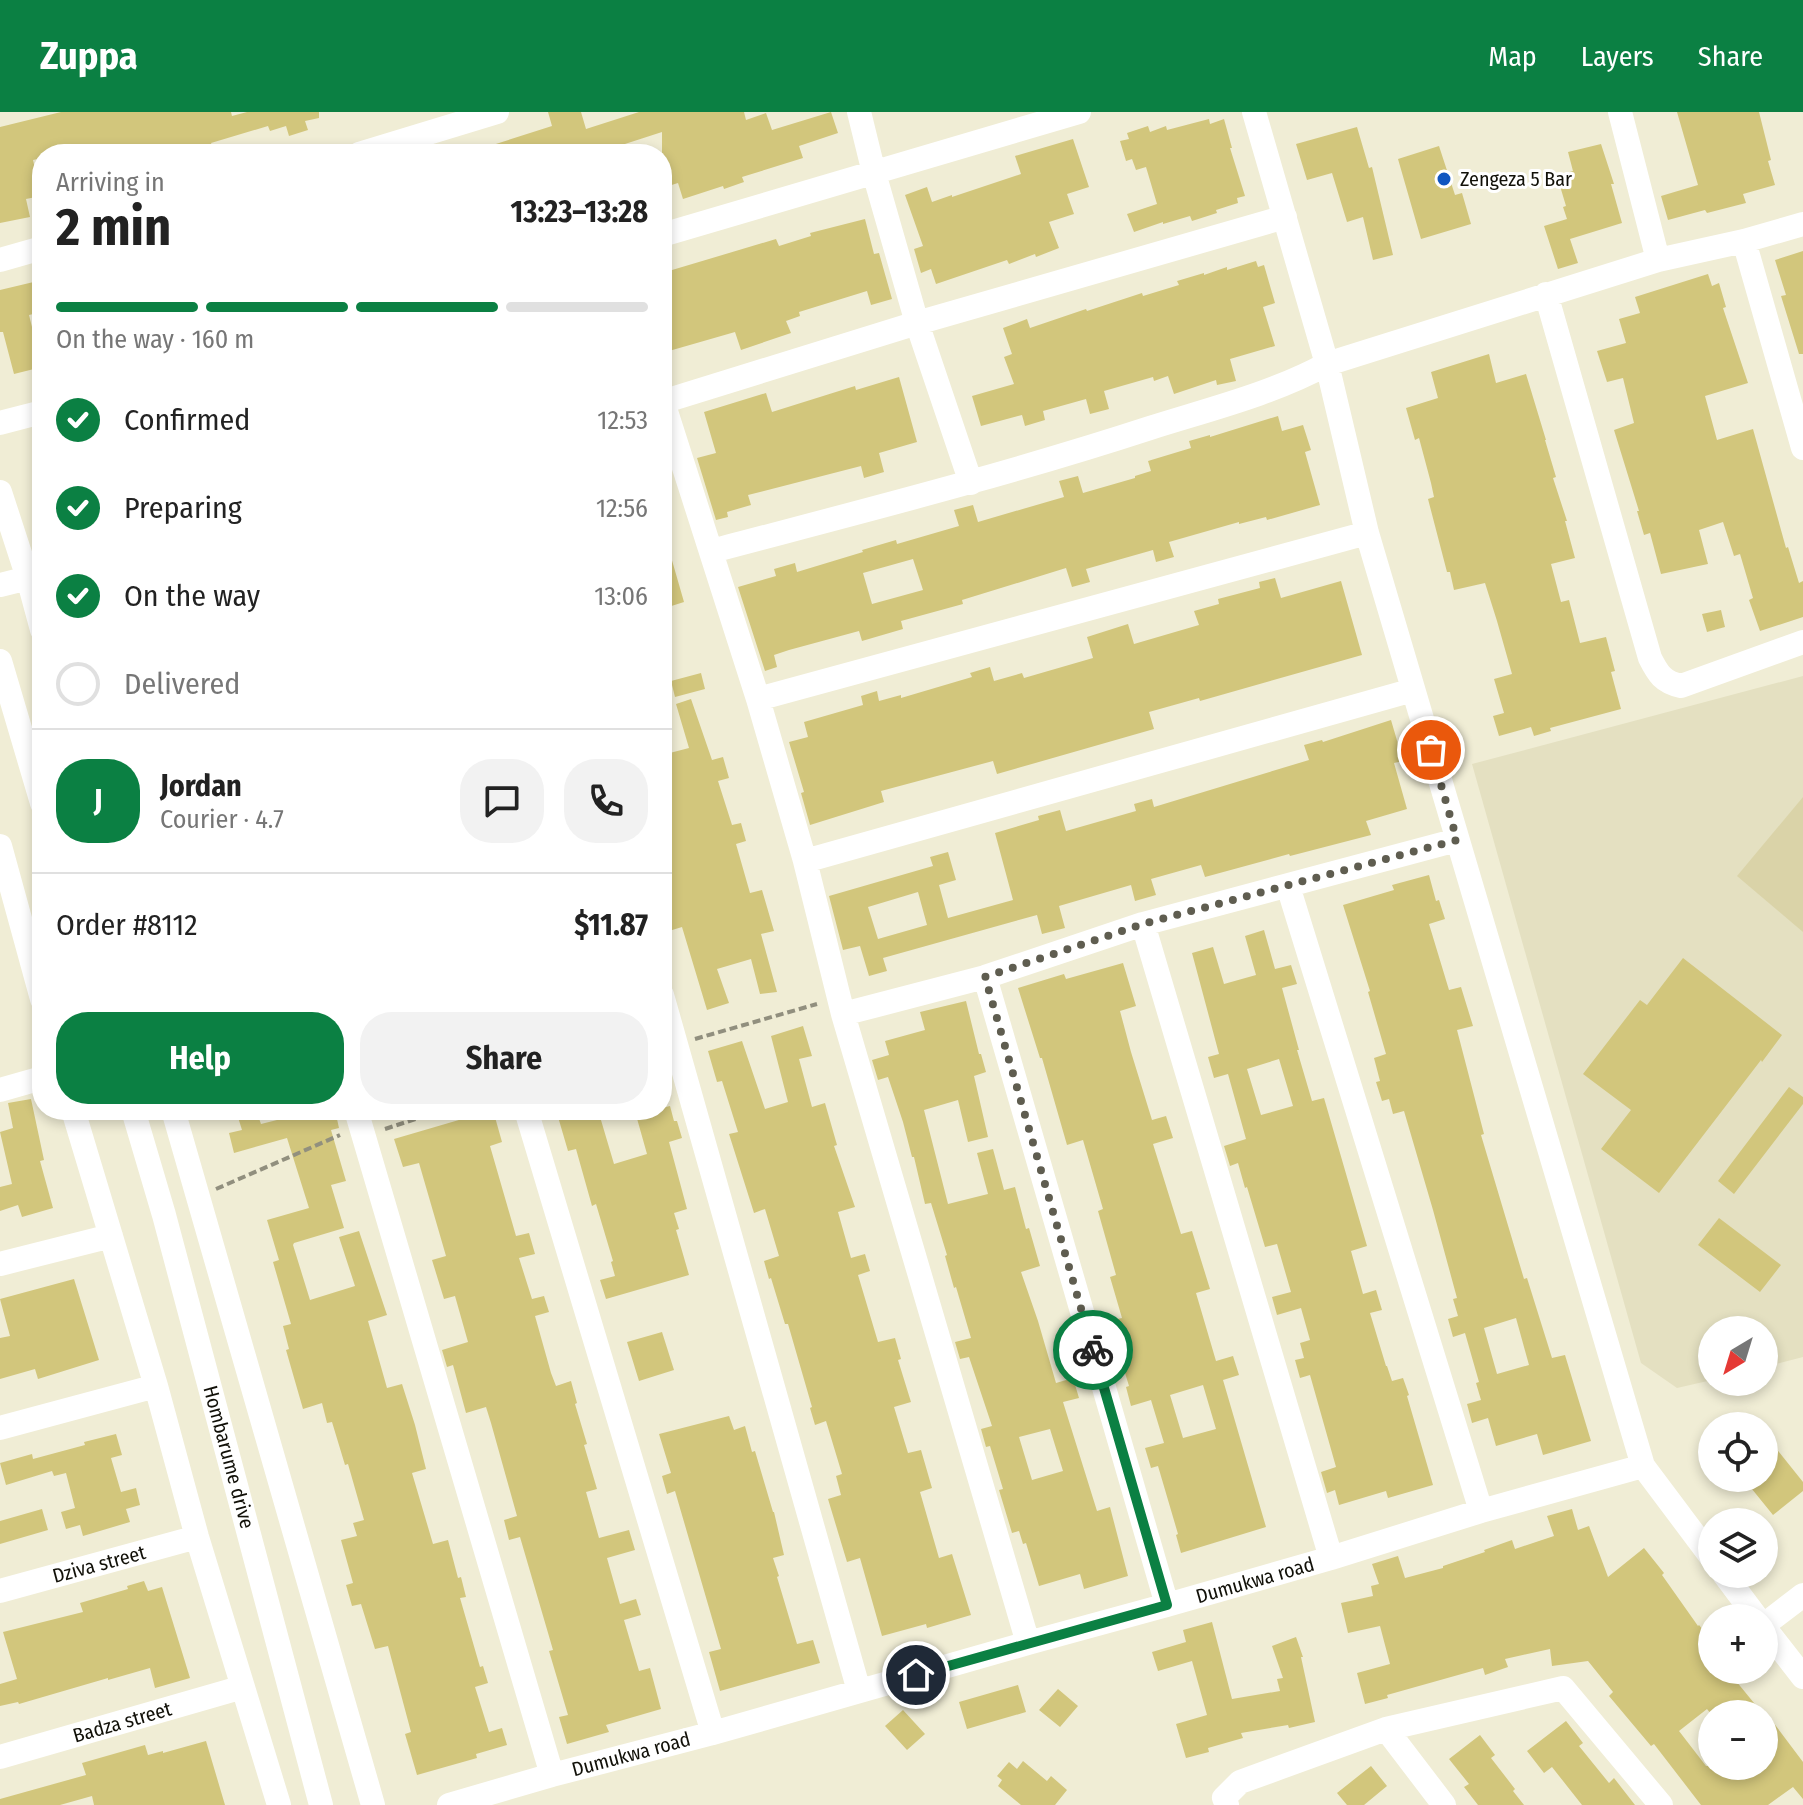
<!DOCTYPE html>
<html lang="en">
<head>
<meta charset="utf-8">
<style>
	:root { --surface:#fff; --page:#f2f2f2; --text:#222; --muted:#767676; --line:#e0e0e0; --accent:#0b8043 }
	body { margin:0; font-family:"Fira Sans Condensed",sans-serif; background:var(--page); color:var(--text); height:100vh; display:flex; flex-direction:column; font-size:30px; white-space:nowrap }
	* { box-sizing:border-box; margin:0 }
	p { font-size:26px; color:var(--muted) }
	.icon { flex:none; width:44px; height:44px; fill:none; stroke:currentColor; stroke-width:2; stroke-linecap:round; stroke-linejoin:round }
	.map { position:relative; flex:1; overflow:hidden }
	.drawer { position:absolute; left:32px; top:32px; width:640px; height:976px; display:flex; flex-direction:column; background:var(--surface); border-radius:32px; box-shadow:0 4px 12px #0003 }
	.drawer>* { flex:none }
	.needle { width:52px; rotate:218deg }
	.fabs { position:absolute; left:1698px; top:1204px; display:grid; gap:16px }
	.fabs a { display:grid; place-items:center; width:80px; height:80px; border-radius:50%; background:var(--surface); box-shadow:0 4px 12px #0003; font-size:40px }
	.pin { position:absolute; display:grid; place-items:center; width:68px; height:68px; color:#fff; margin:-34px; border:4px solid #fff; border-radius:50%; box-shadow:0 2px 8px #0007 }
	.courier { position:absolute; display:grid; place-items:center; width:80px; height:80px; margin:-40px; border:6px solid #0b8043; border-radius:50%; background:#fff; color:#222; box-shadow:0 2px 10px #0007 }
	.summary em { font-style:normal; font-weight:700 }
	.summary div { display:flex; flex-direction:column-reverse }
	.summary { display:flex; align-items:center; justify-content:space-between; height:136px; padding:0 24px }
	h1 { font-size:52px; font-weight:700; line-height:60px }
	.bar { display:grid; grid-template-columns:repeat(4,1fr); gap:12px 8px; align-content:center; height:96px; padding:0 24px }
	.bar i { height:10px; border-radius:6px; background:var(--line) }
	.bar .current { background:var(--accent) }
	.bar p { grid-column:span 4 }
	.line { display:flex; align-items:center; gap:20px; padding:0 24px; border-top:2px solid var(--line) }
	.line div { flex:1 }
	.round { display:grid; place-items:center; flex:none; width:84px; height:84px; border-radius:32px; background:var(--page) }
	ol { padding:0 24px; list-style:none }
	li { display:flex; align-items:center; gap:24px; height:88px }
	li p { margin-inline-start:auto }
	li .icon { padding:8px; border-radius:50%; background:var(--accent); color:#fff; stroke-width:4 }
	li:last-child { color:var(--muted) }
	li i { width:44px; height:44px; border:4px solid var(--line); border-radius:50% }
	.button { display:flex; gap:16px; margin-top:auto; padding:16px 24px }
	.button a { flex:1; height:92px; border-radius:32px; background:var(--accent); color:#fff; font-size:32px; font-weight:700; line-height:92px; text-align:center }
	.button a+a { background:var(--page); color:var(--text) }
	header { display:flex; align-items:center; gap:48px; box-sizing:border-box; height:112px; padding:0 40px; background:var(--accent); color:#fff }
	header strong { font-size:38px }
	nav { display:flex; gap:44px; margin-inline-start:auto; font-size:28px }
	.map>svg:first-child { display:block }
	.built { fill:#e4e0c1 }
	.green { fill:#dad3a8 }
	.building { fill:#d2c67c; fill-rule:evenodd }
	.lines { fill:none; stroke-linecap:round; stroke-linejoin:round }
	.path { stroke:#918f7e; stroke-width:4; stroke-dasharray:8 4; stroke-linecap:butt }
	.minor { stroke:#fff; stroke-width:24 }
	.done { stroke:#5f5d50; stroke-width:8; stroke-dasharray:0 14.4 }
	.route { stroke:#0b8043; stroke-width:10 }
	.poi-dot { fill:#1056c0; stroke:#fff; stroke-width:3 }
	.labels { text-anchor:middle; stroke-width:6; stroke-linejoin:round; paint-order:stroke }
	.poi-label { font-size:20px; fill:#111008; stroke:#fff; text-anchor:start }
	.street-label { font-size:20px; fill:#111008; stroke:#fff }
</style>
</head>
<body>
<header>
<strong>Zuppa</strong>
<nav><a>Map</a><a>Layers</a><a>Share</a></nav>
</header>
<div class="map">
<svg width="1803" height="1693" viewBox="0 0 1803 1693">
	<rect width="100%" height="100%" fill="#f0edd5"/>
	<path class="built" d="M1803,564V1245L1764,1255V1218H1712V1268L1677,1276L1641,1251L1472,652Z"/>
	<path class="green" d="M1803,685V820L1737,764Z"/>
	<path class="building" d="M61,0H231L232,4L247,0H319V6L305,9L308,18L289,24L286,14L270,19L268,14L211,31L213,36L191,42H42V46L33,48L41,84L26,87L30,105L0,111V15Z
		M548,0H581L586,17L639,0H744L746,8L766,1L772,18L831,0L838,21L799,34L803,46L742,65L744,70L724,77L723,74L683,87L678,71L662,76V20L594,42H478L477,38L552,14Z
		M1677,0H1759L1771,48L1768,49L1775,73L1743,82L1746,91L1707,101L1705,98L1668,108L1661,84L1698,73Z
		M1209,7L1210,12L1224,7L1232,36H1230L1245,84L1237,86L1238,91L1216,98L1217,101L1192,109L1190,104L1163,112V110L1134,120L1127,102L1157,92L1146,55L1136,58L1132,47L1126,49L1120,29L1129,27L1127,21L1148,14L1150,20L1166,14L1167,18Z
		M1357,15L1369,56L1372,55L1393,143L1373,148L1363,105L1347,110L1332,61L1307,68L1296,32Z
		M1073,27L1089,75L1067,82L1074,102L1049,110L1059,136L1036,145L1035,142L1009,152L1007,148L936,172L931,157L921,161L914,137L923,134L905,83L927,75L932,90L952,83V85L1021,62L1015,44Z
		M1601,32L1614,72H1611L1622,111L1570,127L1578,151L1558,157L1544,114L1567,107L1563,95L1566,94L1557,64L1573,59L1568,40Z
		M1439,34L1455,83L1462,81L1471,112L1421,127L1398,47Z
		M865,107L874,142L879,141L892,187L871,193L867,179L799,200L800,204L786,209L791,221L741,238L735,220L662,241V161L776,127L779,134L811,124L810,121Z
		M1803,139V242H1799L1781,184L1786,183L1775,148Z
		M1256,149L1258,155L1264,153L1275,191L1263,195L1275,234L1230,247L1236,269L1217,273L1216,268L1174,282L1168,264L1154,269L1153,265L1104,279L1109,297L1090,302L1086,287L1043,299L1045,308L1025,314L1022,303L981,314L972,284L1014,272L1004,245L1012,242L1003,216L1027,207L1030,216L1086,197L1087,199L1142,181L1143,184L1179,173L1177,169L1204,161V163L1227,155V158Z
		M1708,162L1712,174L1719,171L1726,195L1723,196L1748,271L1705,284L1717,328L1753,317L1786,436L1788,435L1799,471L1803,469V505L1760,519L1749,488L1753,486L1740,442L1734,444L1723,410L1699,418L1708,452L1661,462L1650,421L1644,423L1637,399H1639L1614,318L1634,311L1623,266L1607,270L1597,239L1626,231L1619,207L1640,201L1635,185Z
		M42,168V200L29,203L42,255L14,262L3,220H0V178Z
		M1489,242L1496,271L1526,262L1546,328H1545L1556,365L1553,366L1567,409H1565L1575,446L1551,452L1561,490L1569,488L1580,531L1606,525L1615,559L1611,560L1621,597L1550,616L1551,619L1534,624L1531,615L1499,624L1493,604L1504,601L1494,567L1512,562L1497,509L1485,471L1454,478L1450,460H1447L1428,387L1434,385L1431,371L1419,326L1415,328L1406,296L1438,286L1431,260Z
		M899,265L917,330L879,341L884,360L864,366L861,354L748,383L751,393L727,400L728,405L716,408L697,346L716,341L704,300L766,281L772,300L855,274L856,278Z
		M1278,304L1282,319L1303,313L1311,338L1305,340L1320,393L1267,408L1266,405L1239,412V410L1169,430L1174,445L1156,450L1153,438L1086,457L1090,470L1072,475L1066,456L962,488L963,492L901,509L903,517L862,529L859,519L789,538L774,543L777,555L765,559L738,475L776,464L774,457L795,451L797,460L863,440L862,438L896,428L897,432L959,414L954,398L973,393L978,410L1064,385L1059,369L1078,364L1083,381L1135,366V364L1151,359L1148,349L1191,336L1189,329L1210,323V325ZM913,447L923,478L872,492L863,461Z
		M667,431L684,490L662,497V432Z
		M1275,466L1281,486L1341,469L1362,543L1200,589L1199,586L1149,600L1154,617L997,662L993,649L881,679L884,690L810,713L801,681L804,680L789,630L808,625L804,610L863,593L861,584L877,579L879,589L901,583V586L972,565L970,561L990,555L994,569L1022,561L1024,566L1093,546L1087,525L1128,512L1134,532L1199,513L1194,499L1219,492L1218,487L1260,476L1259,470Z
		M1721,498L1725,515L1707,520L1702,502Z
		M701,561L705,577L675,585L671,569Z
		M691,587L712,648L723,645L729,666L718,669L732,713L741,711L746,729L736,732L750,781L762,778L774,819L761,822L777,880L760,882L751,847L717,857L729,891L707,898L682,815L669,819L662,795V744L667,742L662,725V643L689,636L676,592Z
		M1391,608L1403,649L1394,651L1407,697L1366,709L1371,723L1290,744L1289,742L1205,765L1201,753L1151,767L1156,783L1135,789L1131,773L1059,794L1065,816L1042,822L1037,803L883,846L887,859L869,864L860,834L843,838L829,784L933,754L930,745L948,740L956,768L939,773L948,806L1013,788L995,721L1039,708L1038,704L1060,698L1066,719L1136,699L1134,692L1152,687L1154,695L1309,648L1304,633L1322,628L1323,630ZM918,780L927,813L878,827L868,795Z
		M1429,763L1436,789L1439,788L1445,807L1429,812L1449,878L1461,875L1473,914L1457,918L1484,1022L1481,1023L1524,1167L1527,1166L1552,1246L1565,1243L1591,1329L1543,1343L1537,1322L1496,1334L1488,1306L1472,1311L1467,1292L1481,1288L1476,1271L1479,1270L1465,1221L1453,1225L1448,1207L1458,1204L1453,1187L1457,1186L1433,1098L1404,999L1393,1002L1389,987L1382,989L1376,970L1380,969L1374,946L1386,942L1368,880L1370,879L1343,793L1394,778L1392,773ZM1516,1206L1529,1253L1497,1262L1484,1216Z
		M1264,818L1275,857L1291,853L1297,872L1282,876L1299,938H1297L1312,989L1324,986L1367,1134L1351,1139L1363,1182L1376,1178L1382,1198L1370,1201L1386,1254H1387L1392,1269L1403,1266L1409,1283L1407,1284L1433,1373L1388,1386L1386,1379L1339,1393L1335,1378L1327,1381L1321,1360L1336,1355L1310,1263L1300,1266L1295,1248L1304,1246L1300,1231L1310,1228L1301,1196L1277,1203L1272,1185L1291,1180L1277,1132L1265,1135L1247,1075L1245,1076L1238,1051L1230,1054L1224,1034L1246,1027L1228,962L1214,966L1208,945L1219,942L1192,841L1213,835L1224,872L1256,863L1245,824ZM1279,947L1293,994L1261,1003L1247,957Z
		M1683,846L1782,923L1762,950L1761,948L1659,1081L1601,1037L1631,998L1583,962L1640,888L1647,893Z
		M1123,851L1136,894L1120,899L1131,940L1152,1008L1166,1004L1173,1026L1153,1032L1181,1122L1192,1119L1210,1177L1196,1181L1216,1249L1233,1244L1239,1263L1223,1268L1266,1415L1181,1441L1176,1423L1178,1422L1158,1354L1151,1356L1145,1336L1164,1331L1151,1288L1131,1294L1126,1275L1129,1274L1122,1251L1125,1250L1119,1229L1123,1227L1117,1207L1122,1206L1110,1165L1116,1163L1098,1099L1103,1097L1083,1028L1067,1033L1042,946H1040L1018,876L1064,862L1066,867ZM1203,1273L1216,1317L1183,1326L1170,1283Z
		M966,889L979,942H981L986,960L974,964L988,1025L968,1030L958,988L924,998L948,1092L988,1082L977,1041L993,1037L1004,1078L1015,1075L1026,1117L1029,1116L1040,1154L1021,1160L1038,1209L1056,1271L1073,1266L1079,1286L1063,1290L1097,1399L1110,1395L1128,1464L1084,1477L1080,1462L1039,1474L1026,1431L1023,1432L1019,1419L1012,1421L999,1378L1003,1377L990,1334L986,1335L981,1317L992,1314L969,1245L960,1247L955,1230L971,1226L956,1175L954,1176L945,1144L947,1143L931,1091L925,1092L914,1045H912L903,1010L888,965L878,968L872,948L889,943L885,929L925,918L920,900ZM1050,1317L1063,1359L1032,1368L1019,1325Z
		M803,914L812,944L799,947L812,995L825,991L837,1033L834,1034L855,1095L838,1100L851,1146L865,1142L870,1159L858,1163L878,1230L895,1226L901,1247L898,1248L911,1290L894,1295L908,1341L921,1338L932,1376L920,1380L939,1446L952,1442L971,1503L927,1516L926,1512L882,1524L860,1446L847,1450L828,1387L841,1383L836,1364L842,1362L826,1309L815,1313L810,1296L812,1295L788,1212H785L771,1166L769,1167L764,1149L779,1144L765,1097L754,1101L729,1022L738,1020L722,969L717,970L708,939L742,929L765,997L788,990L771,924Z
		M1789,975L1803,985V992L1734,1082L1718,1069Z
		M31,987L44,1048L40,1049L53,1096L22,1105L18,1093L0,1099V1075L12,1072L0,1020L13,1016L8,991Z
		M670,994L674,1009H677L682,1026L669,1030L687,1097L674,1101L679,1117L676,1118L689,1163L606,1187L600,1168L615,1164L611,1150L613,1149L596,1092L592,1094L576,1037L568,1039L556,998H598L614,1052L647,1042L636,1003L654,998H662V996Z
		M249,998H256L261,1012L293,1004L292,998H335L339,1016L331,1018L346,1069L331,1073L344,1116L294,1131L293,1133L310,1188L355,1174L339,1125L359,1119L387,1203L368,1209L387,1276L402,1272L415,1313L426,1357L412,1361L433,1432L448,1428L458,1466L461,1465L466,1485L460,1486L480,1555L483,1554L488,1571L475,1575L489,1620L502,1616L507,1633L476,1642L477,1646L417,1663L405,1622L411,1620L388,1534L375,1537L361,1492L352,1494L346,1473L353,1471L341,1428L357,1424L353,1411L364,1408L348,1352L345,1353L332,1310L327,1311L322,1291L303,1297L286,1238L289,1237L283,1214L291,1212L273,1150L279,1148L267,1108L309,1096L287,1026L234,1041L229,1021L242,1018L237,1002Z
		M493,998L502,1030L490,1034L516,1124L529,1121L535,1142L519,1146L532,1187L544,1184L549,1200L535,1204L551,1261L556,1274L571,1269L577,1291L575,1292L587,1332L584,1333L597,1377L586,1380L599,1426L629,1418L635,1438L607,1446L620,1492L636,1487L641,1503L624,1508L639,1559L650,1556L661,1597L606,1613L609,1620L567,1632L559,1605L568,1603L549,1539L553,1538L520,1425L509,1428L504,1408L517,1404L491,1311L486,1295L466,1301L453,1253L447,1255L442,1238L468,1230L455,1184L444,1187L432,1148L446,1144L419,1051L403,1055L394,1027Z
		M1719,1106L1781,1153L1760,1180L1698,1133Z
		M74,1167L99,1248L38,1267L35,1257L0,1267V1226L10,1224L0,1187Z
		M662,1220L674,1258L639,1269L627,1230Z
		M729,1304L734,1318L745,1314L752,1340L755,1339L773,1400H774L784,1443L773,1446L779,1464L777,1465L797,1532L813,1528L820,1551L720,1579L709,1540L721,1537L675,1379L667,1382L662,1364L671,1361L659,1322Z
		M116,1322L122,1343L111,1346L121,1380L136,1376L140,1393L126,1397L130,1410L83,1424L80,1413L66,1417L61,1400L75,1396L66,1361L54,1364L52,1359L6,1373L0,1351L32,1342L33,1347L85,1333L84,1330Z
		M1775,1335L1803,1370V1379L1773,1403L1743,1366H1764V1344Z
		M42,1397L48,1418L0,1432V1409Z
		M1572,1397L1578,1418L1589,1414L1608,1465L1644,1436L1664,1461L1662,1463L1698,1514L1699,1513L1712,1529V1558H1727L1763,1602H1711L1707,1597L1679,1619L1706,1654H1764V1598L1803,1650V1687L1793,1675L1768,1693H1701L1654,1632L1651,1634L1609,1584L1613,1580L1588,1549L1552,1554L1550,1537L1505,1547L1508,1555L1485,1563L1483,1556L1387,1583L1388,1586L1365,1592L1357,1561L1390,1552L1380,1514L1348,1521L1341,1491L1373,1484L1371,1474L1379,1472L1372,1452L1398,1444L1405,1466L1443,1456V1454L1485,1440L1484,1438L1512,1428L1515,1437L1554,1424L1547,1404Z
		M144,1469L148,1479L162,1475L190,1566L155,1576L150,1556L108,1568V1566L19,1592L18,1590L0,1594V1572L17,1567L3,1520L83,1500L80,1491L128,1477L127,1474Z
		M1212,1510L1232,1587L1280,1579L1277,1567L1283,1566L1272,1534L1296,1525L1303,1545H1301L1315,1610L1289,1616L1288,1613L1241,1621L1243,1626L1208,1636L1209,1640L1186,1646L1176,1612L1207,1603L1192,1549L1158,1559L1152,1540L1186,1530L1183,1518Z
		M1018,1573L1026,1600L967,1617L959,1590Z
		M1058,1577L1078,1594L1060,1615L1039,1598Z
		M903,1598L925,1622L907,1638L885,1614Z
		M1566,1609L1583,1631L1579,1634L1609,1671L1614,1666L1635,1693H1582L1552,1655L1544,1661L1527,1639Z
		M1480,1623L1495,1643L1491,1646L1515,1677L1513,1679L1524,1693H1478L1464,1675L1469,1672L1449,1647Z
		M206,1629L225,1693H94L92,1684L60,1693H0V1687L86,1663L82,1651L145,1633L148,1643L163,1639V1641Z
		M1023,1649L1047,1669L1051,1664L1067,1678L1055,1693H1021L998,1674L1002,1668L997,1664L1009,1650L1017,1657Z
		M1371,1654L1387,1674L1364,1693H1347L1337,1681Z"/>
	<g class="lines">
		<path class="path" d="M695,927L817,892
			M385,1017L443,998
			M216,1077L340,1023"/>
		<path class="minor" d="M859,0L874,61L917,211L971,371
			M1254,0L1327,252L1367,421L1643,1354L1712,1446
			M1620,0L1658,148
			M359,42L497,0
			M662,123L1079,0
			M1744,129L1803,336
			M0,148L42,136
			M1546,182L1650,546C1658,562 1663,570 1681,574L1803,530
			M662,290L917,211L1285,105
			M663,290L758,587L805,749L843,902L1028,1531
			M0,311L42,300
			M0,380L28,466L42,518
			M712,439C859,400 1006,363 1150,316C1210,297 1272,282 1327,252L1658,148L1744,129L1803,112
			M0,473L40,463
			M0,549L42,691
			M758,587L1367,421
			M0,734L42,887
			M805,749L1413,578
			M1288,774L1481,1399
			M1143,812L1331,1446
			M985,865L1167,1493
			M662,883L859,1579
			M843,902L985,865L1143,812L1457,728
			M0,978L42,966
			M73,998L156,1274L197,1425L279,1693
			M133,998L164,1103L321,1693
			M173,998L373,1693
			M356,998L552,1663
			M526,998L713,1621
			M0,1152L111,1124
			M0,1316L156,1274
			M1724,1462L1757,1506
			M0,1479L197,1425
			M1764,1513L1803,1483
			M1764,1515L1803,1565
			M1386,1617L1444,1693
			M0,1645L243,1575
			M449,1693L552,1663L713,1621L1028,1531L1167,1493L1331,1446L1481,1399L1643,1354
			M1227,1693L1224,1686L1240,1670L1386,1617L1563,1576L1661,1693"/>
	</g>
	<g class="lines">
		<path class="done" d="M1093,1238L985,865L1143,812L1457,728L1431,638"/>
		<path class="route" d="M916,1563L1167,1493L1093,1238"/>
	</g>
	<circle class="poi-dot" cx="1444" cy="67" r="8"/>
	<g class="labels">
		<g class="poi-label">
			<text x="1460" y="74">Zengeza 5 Bar</text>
		</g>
		<g class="street-label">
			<text transform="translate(229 1345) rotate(75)" y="7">Hombarume drive</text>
			<text transform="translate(99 1452) rotate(-15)" y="7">Dziva street</text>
			<text transform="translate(1255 1468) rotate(-16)" y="7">Dumukwa road</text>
			<text transform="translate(122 1610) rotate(-16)" y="7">Badza street</text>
			<text transform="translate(631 1642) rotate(-15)" y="7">Dumukwa road</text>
		</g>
	</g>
</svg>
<div class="fabs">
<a><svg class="needle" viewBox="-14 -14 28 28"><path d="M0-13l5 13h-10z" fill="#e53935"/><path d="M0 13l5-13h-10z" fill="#767676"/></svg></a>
<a><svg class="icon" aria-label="locate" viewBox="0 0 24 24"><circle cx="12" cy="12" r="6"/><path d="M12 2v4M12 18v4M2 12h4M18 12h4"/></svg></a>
<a><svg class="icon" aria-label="layers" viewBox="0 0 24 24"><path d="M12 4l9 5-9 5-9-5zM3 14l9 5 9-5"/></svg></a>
<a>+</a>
<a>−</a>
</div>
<div class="pin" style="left:1431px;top:638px;background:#ea580c"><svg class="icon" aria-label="bag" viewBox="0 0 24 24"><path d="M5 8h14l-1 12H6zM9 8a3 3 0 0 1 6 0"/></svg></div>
<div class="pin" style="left:916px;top:1563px;background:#1f2937"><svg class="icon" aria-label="home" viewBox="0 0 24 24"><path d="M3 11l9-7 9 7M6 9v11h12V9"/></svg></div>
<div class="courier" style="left:1093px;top:1238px"><svg class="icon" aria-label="bike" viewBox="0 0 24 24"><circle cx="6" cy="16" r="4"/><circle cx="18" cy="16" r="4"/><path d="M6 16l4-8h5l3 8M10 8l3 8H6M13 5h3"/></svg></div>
<section class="drawer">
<div class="summary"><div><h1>2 min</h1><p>Arriving in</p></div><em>13:23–13:28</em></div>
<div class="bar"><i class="current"></i><i class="current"></i><i class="current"></i><i></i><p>On the way · 160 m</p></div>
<ol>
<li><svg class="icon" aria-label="check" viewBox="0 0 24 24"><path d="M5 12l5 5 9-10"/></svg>Confirmed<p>12:53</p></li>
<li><svg class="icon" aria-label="check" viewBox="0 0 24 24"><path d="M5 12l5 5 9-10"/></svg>Preparing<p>12:56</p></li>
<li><svg class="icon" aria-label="check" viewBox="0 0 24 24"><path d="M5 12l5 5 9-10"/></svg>On the way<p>13:06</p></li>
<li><i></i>Delivered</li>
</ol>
<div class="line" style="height:144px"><b class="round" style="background:var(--accent);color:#fff">J</b><div><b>Jordan</b><p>Courier · 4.7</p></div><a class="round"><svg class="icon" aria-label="chat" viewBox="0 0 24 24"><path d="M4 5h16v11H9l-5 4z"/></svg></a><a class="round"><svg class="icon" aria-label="phone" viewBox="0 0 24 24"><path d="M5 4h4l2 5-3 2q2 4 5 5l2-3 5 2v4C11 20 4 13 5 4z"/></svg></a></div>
<div class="line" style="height:104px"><div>Order #8112</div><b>$11.87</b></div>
<div class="button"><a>Help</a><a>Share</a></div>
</section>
</div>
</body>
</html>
